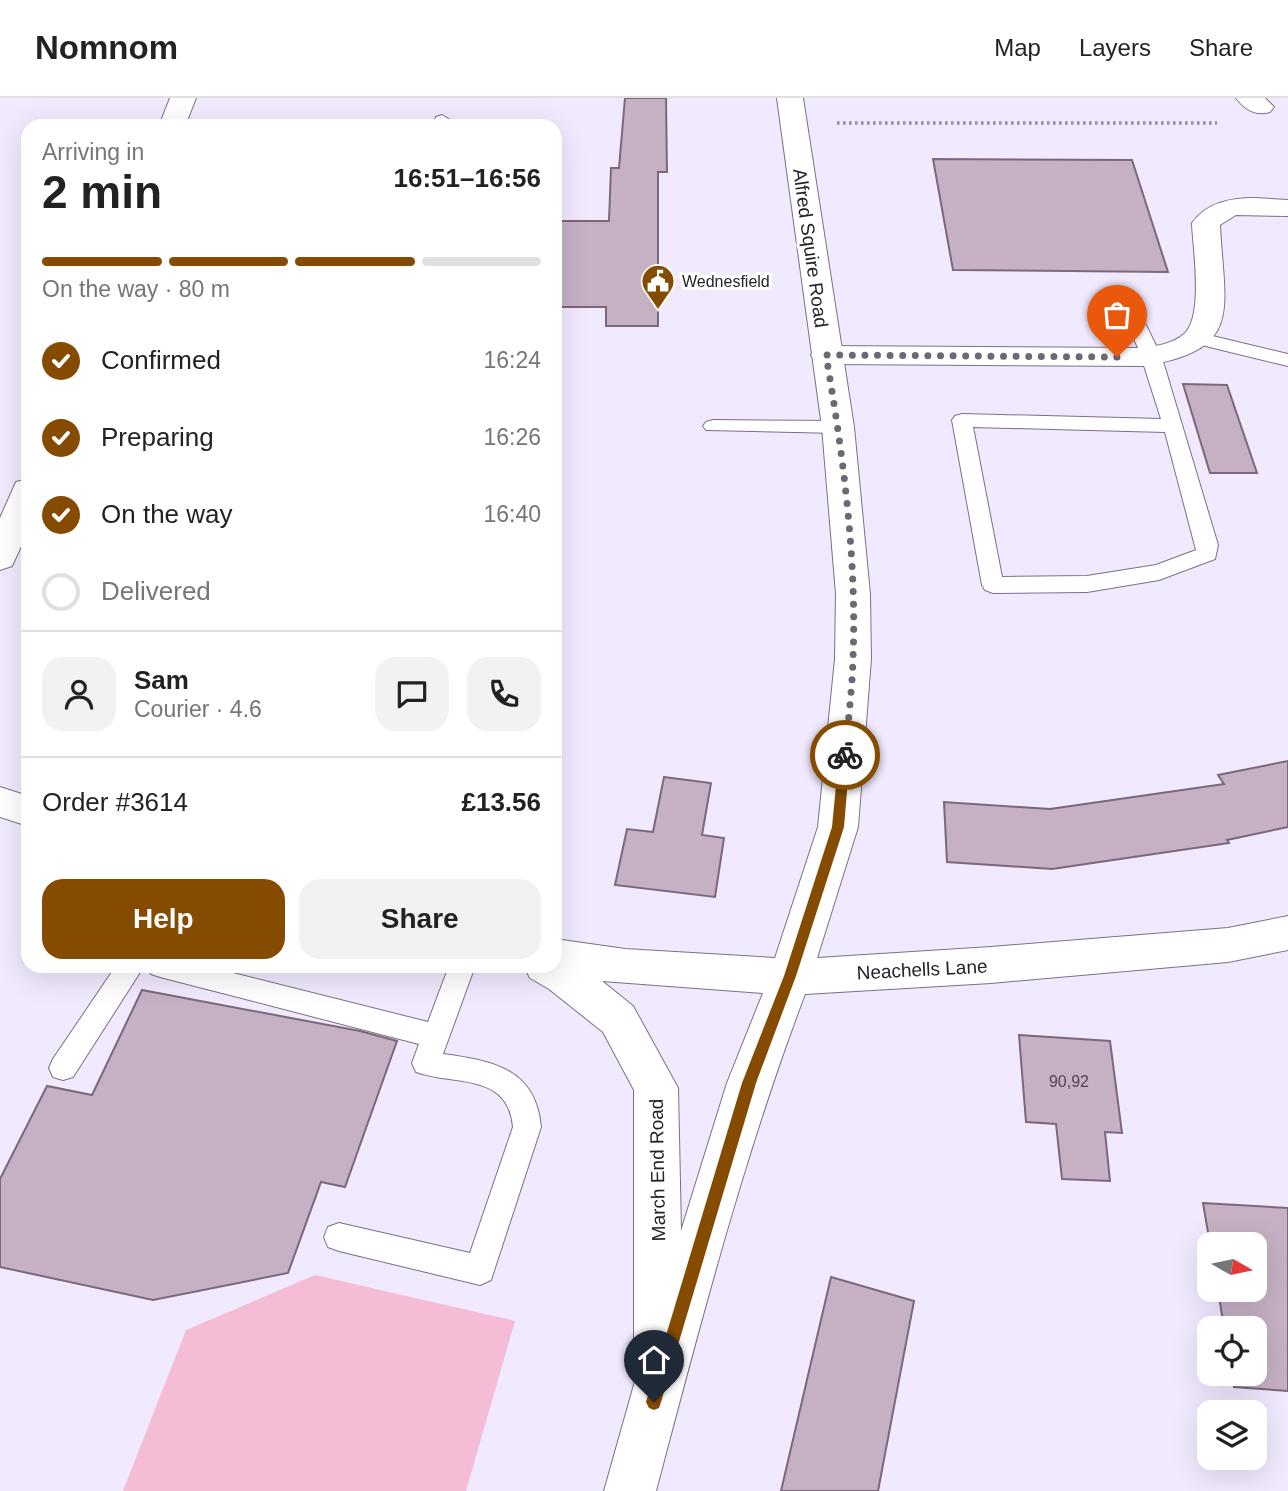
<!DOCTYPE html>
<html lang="en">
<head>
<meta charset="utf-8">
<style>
	:root { --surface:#fff; --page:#f2f2f2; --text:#222; --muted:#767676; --line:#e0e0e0; --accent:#854b01 }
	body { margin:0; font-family:Helvetica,sans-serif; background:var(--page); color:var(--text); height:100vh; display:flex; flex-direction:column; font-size:26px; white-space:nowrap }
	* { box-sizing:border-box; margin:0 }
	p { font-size:23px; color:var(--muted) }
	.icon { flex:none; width:38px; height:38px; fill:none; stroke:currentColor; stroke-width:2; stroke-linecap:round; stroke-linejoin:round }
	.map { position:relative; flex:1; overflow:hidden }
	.sheet { position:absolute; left:21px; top:21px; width:541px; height:854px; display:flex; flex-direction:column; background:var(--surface); border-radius:21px; box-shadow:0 7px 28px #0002 }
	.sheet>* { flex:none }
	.needle { width:46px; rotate:99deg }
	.fabs { position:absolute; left:1197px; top:1134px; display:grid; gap:14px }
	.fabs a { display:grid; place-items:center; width:70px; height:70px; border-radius:14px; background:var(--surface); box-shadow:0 7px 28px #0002; font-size:35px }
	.pin { position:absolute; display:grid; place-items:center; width:60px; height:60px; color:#fff; margin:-72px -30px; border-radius:50% 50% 50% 0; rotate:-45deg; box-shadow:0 0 7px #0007 }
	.pin .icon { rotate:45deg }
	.courier { position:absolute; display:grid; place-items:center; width:70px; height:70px; margin:-35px; border:5px solid #854b01; border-radius:50%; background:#fff; color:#222; box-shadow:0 2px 9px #0007 }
	.overview em { font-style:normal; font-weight:700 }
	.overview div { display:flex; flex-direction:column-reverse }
	.overview { display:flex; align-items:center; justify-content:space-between; height:119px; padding:0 21px }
	h1 { font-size:46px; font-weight:700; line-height:52px }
	.bar { display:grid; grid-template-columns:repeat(4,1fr); gap:10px 7px; align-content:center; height:84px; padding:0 21px }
	.bar i { height:9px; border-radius:5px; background:var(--line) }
	.bar .active { background:var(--accent) }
	.bar p { grid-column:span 4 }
	.line { display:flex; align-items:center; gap:18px; padding:0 21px; border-top:2px solid var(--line) }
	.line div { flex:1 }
	.round { display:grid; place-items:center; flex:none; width:74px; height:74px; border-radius:21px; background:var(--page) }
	ol { padding:0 21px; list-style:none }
	li { display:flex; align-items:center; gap:21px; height:77px }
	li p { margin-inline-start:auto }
	li .icon { padding:7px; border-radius:50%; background:var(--accent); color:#fff; stroke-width:4 }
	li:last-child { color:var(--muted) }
	li i { width:38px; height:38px; border:4px solid var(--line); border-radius:50% }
	.primary-button { display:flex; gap:14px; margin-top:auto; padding:14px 21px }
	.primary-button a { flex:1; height:80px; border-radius:21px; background:var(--accent); color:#fff; font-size:28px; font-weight:700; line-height:80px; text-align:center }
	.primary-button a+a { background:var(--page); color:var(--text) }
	header { display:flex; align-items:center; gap:42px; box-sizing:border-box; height:98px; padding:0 35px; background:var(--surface); border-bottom:2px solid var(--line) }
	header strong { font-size:33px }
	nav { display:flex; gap:38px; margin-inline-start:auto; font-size:24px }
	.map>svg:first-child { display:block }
	.green { fill:#f5bdd5 }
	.building { fill:#c5b0c4; stroke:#7b687b; stroke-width:2 }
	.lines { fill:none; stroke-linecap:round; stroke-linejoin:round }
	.lane-casing { stroke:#7a7087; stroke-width:2 }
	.street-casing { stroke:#7a7087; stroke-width:2 }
	.secondary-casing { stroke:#7a7087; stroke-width:2 }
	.path { stroke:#908a99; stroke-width:3.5; stroke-dasharray:2.5 3.5; stroke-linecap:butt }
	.lane { fill:#fff; fill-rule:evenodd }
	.street { fill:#fff; fill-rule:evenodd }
	.secondary { fill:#fff; fill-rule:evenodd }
	.route { fill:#854b01 }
	.done { stroke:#6d6875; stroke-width:7; stroke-dasharray:0 12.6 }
	.labels { text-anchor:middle; stroke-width:6; stroke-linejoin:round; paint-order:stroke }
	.far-poi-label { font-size:16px; fill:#26222b; stroke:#fff; text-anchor:start }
	.number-label { font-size:16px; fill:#4e4651 }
	.street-label { font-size:19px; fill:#26222b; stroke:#fff }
</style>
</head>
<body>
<header>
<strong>Nomnom</strong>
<nav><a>Map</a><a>Layers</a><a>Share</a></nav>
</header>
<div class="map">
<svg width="1288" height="1393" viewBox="0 0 1288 1393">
	<rect width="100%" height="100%" fill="#f1e9fe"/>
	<path class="green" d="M315,1177L515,1223L466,1393H123L186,1232Z"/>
	<path class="building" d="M625,0H666L667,74H658V228H606V209H555V123H609L611,70H619Z
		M933,61L1132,62L1168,174L953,172Z
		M1183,286L1227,287L1257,375H1210Z
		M1288,663V729L1227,742L1229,745L1052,771L947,764L944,704L1050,711L1224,686L1218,677Z
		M664,679L711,685L702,737L724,740L715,799L615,787L627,731L653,734Z
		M142,892L360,933L397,943L345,1089L321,1084L288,1175L153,1202L0,1169V1081L47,988L92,997Z
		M1019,937L1110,943L1122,1035L1105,1034L1110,1083L1062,1081L1056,1026L1026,1024Z
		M1203,1105L1288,1110V1293L1234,1289L1231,1276H1255V1230H1224L1218,1192H1255V1146H1210Z
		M831,1179L914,1203L878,1393H781Z"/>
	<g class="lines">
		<defs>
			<path id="lane" d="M442,17L450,22L449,28H433L436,19Z
				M1122,191L1131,196L1162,260L1218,447L1215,461L1159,482L1087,494L993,495L985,492L982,487L952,322L955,318L962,316L1161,321L1139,252L1113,196ZM973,329L1165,334L1196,452L1156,467L1087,478L1002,479Z
				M1200,235L1288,256V268L1193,245L1191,241L1193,237Z
				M713,322L838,323L845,325L848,329L845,333L838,335L706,332L703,328L706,324Z
				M116,868H144L73,979L63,982L53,979L49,970L53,961Z
				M147,868H205L428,924L449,868H475L443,956C494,963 536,971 541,1029L491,1182L480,1187L339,1153L328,1149L324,1139L328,1129L339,1125L470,1155L513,1029C508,974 455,988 416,974L412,965L419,946L160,879L151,876Z"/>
			<path id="street" d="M170,0H196L185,28H159Z
				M1236,0H1265L1274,9L1270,14C1256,18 1245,12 1236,0Z
				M1255,100L1288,102V118L1236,117L1220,127C1224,211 1245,252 1143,268L826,266L815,263L811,257L815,251L826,248L1143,250C1157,248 1172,246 1184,236C1204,219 1193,151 1192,125C1207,104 1231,100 1255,100Z
				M28,381V433L12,468L0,472V420L16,384Z"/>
			<path id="secondary" d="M777,0H803L854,329L870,496L871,561L858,729L817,860L991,849L1228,830L1288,818V852L1228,864L991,885L805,896C744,1057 700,1226 656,1393H604L641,1262L634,1245V992L603,934L549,891L530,880L524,868H555V841L625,851L775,860L818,729L835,561L836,496L822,329ZM602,883L763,895L727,985L681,1133L678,990L633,908Z
				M0,689L28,698V728L0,719Z"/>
		</defs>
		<use href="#lane" class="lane-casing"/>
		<use href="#street" class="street-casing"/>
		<use href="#secondary" class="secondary-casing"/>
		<path class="path" d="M837,25H1217"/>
		<use href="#lane" class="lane"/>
		<use href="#street" class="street"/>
		<use href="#secondary" class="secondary"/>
	</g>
	<path class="route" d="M845,652L850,657L844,729L796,878L756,985L661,1304L659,1310L654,1312L649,1310L646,1304L742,985L784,878L832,729L839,657Z"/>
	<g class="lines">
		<path class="done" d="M845,657C848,625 852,593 853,561C857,460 843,357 826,257L1117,259"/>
	</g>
	<defs>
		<symbol id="civic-pin" viewBox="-11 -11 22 30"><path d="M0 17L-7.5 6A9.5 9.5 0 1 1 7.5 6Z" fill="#854b01" stroke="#fff"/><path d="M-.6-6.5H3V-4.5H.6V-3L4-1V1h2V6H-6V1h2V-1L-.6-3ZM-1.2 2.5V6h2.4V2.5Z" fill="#fff"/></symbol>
	</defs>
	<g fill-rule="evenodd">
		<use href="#civic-pin" x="639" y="164" width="38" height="52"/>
	</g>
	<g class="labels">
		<g class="far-poi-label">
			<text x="682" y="189">Wednesfield</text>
		</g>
		<g class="number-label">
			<text x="1069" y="989">90,92</text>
		</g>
		<g class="street-label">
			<text transform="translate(811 150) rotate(82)" y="7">Alfred Squire Road</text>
			<text transform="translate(922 871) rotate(-3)" y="7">Neachells Lane</text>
			<text transform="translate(657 1072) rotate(-91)" y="7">March End Road</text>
		</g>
	</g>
</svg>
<div class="fabs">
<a><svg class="needle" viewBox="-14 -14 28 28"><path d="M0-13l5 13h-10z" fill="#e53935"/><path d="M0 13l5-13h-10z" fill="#767676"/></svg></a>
<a><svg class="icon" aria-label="locate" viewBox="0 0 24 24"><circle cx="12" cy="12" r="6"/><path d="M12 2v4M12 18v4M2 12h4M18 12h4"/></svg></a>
<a><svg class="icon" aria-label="layers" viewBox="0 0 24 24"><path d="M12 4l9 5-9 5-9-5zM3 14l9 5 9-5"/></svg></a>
</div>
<div class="pin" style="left:1117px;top:259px;background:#ea580c"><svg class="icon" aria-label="bag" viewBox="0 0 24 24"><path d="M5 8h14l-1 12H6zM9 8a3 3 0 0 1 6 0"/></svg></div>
<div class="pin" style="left:654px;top:1304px;background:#1f2937"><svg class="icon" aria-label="home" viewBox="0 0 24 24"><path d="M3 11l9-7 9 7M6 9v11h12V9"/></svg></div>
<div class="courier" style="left:845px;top:657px"><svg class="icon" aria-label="bike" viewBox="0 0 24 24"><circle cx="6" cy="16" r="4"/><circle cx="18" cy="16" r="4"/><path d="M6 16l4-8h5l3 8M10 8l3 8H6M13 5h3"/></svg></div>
<section class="sheet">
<div class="overview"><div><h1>2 min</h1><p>Arriving in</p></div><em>16:51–16:56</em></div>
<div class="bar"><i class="active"></i><i class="active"></i><i class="active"></i><i></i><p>On the way · 80 m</p></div>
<ol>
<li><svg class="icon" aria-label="check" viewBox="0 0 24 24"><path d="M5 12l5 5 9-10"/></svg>Confirmed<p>16:24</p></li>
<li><svg class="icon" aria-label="check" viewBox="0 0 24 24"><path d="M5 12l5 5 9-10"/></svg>Preparing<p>16:26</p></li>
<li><svg class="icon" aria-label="check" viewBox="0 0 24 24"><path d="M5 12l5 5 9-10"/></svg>On the way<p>16:40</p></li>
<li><i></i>Delivered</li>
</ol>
<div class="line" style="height:126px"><a class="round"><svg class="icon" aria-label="person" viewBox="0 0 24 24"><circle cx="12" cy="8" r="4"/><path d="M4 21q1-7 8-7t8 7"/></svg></a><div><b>Sam</b><p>Courier · 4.6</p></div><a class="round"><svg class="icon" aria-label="chat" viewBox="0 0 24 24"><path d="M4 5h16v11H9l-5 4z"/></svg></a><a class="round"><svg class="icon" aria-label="phone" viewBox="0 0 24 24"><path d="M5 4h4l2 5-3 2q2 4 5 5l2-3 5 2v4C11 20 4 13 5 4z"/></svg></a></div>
<div class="line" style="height:91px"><div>Order #3614</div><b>£13.56</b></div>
<div class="primary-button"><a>Help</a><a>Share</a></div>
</section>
</div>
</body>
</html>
